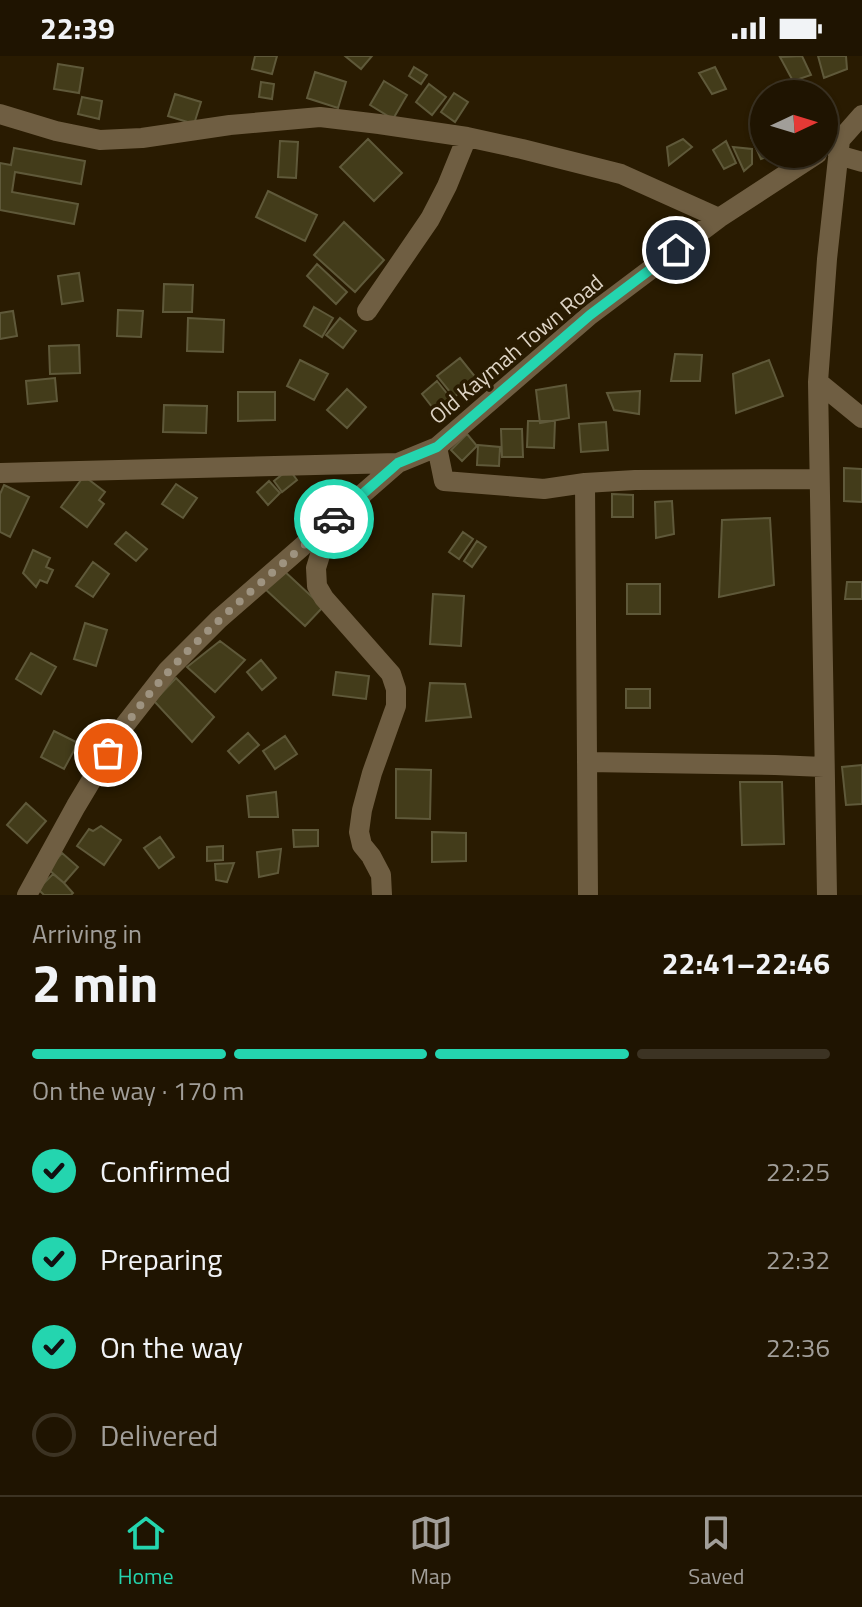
<!DOCTYPE html>
<html lang="en">
<head>
<meta charset="utf-8">
<style>
	:root { --surface:#1f1401; --page:#271d0b; --text:#f1f3f6; --muted:#a19e99; --line:#3c3323; --accent:#24d5af }
	body { margin:0; font-family:"Titillium Web",sans-serif; background:var(--page); color:var(--text); height:100vh; display:flex; flex-direction:column; font-size:30px; white-space:nowrap }
	* { box-sizing:border-box; margin:0 }
	p { font-size:26px; color:var(--muted) }
	.icon { flex:none; width:44px; height:44px; fill:none; stroke:currentColor; stroke-width:2; stroke-linecap:round; stroke-linejoin:round }
	.map { position:relative; height:839px; overflow:hidden }
	.panel { display:flex; flex-direction:column; background:var(--surface); flex:1 }
	.panel>* { flex:none }
	.needle { width:52px; rotate:86deg }
	.tools { position:absolute; left:750px; top:24px; display:grid; gap:16px }
	.tools a { display:grid; place-items:center; width:88px; height:88px; border-radius:50%; background:var(--surface); box-shadow:0 2px 6px #0004,0 0 0 2px var(--line); font-size:40px }
	.pin { position:absolute; display:grid; place-items:center; width:68px; height:68px; color:#fff; margin:-34px; border:4px solid #fff; border-radius:50%; box-shadow:0 2px 8px #0007 }
	.courier { position:absolute; display:grid; place-items:center; width:80px; height:80px; margin:-40px; border:6px solid #24d5af; border-radius:50%; background:#fff; color:#222; box-shadow:0 2px 10px #0007 }
	.headline em { font-style:normal; font-weight:700 }
	.headline div { display:flex; flex-direction:column-reverse }
	.headline { display:flex; align-items:center; justify-content:space-between; height:136px; padding:0 32px }
	h1 { font-size:52px; font-weight:700; line-height:60px }
	.bar { display:grid; grid-template-columns:repeat(4,1fr); gap:12px 8px; align-content:center; height:96px; padding:0 32px }
	.bar i { height:10px; border-radius:6px; background:var(--line) }
	.bar .selected { background:var(--accent) }
	.bar p { grid-column:span 4 }
	ol { padding:0 32px; list-style:none }
	li { display:flex; align-items:center; gap:24px; height:88px }
	li p { margin-inline-start:auto }
	li .icon { padding:8px; border-radius:50%; background:var(--accent); color:#111; stroke-width:4 }
	li:last-child { color:var(--muted) }
	li i { width:44px; height:44px; border:4px solid var(--line); border-radius:50% }
	.status { display:flex; justify-content:space-between; align-items:center; height:56px; padding:0 40px; background:var(--surface); direction:ltr }
	.status svg { height:22px; fill:currentColor }
	.tab-bar { display:flex; justify-content:space-around; align-items:center; height:112px; border-top:2px solid var(--line); background:var(--surface); font-size:22px; color:var(--muted) }
	.tab-bar a { display:grid; justify-items:center; gap:4px }
	.tab-bar .selected { color:var(--accent) }
	.map>svg:first-child { display:block }
	.building { fill:#433c1a; stroke:#5f593a; stroke-width:2 }
	.lines { fill:none; stroke-linecap:round; stroke-linejoin:round }
	.minor { stroke:#6f5e42; stroke-width:20 }
	.done { stroke:#9e9380; stroke-width:8; stroke-dasharray:0 14.4 }
	.route { stroke:#24d5af; stroke-width:10 }
	.labels { text-anchor:middle; stroke-width:7; stroke-linejoin:round; paint-order:stroke }
	.street-label { font-size:22px; fill:#ddd3c4; stroke:#291b01 }
</style>
</head>
<body>
<div class="status"><b>22:39</b><svg viewBox="0 0 49 12"><path d="M0 12V9h3v3zM5 12V6h3v6zM10 12V3h3v9zM15 12V0h3v12zM26 1h20v11H26zM47 4h2v5h-2z"/></svg></div>
<div class="map">
<svg width="862" height="839" viewBox="0 0 862 839">
	<rect width="100%" height="100%" fill="#291b01"/>
	<path class="building" d="M255,0H277L272,18L252,13Z
		M345,0H372L361,13Z
		M802,0L811,19L793,25L780,1Z
		M818,0H846L847,13L824,22Z
		M58,8L83,12L79,37L54,33Z
		M414,11L427,19L421,28L409,20Z
		M715,11L726,33L712,38L699,17Z
		M315,16L346,26L338,52L307,42Z
		M384,25L407,39L393,63L370,49Z
		M261,26L274,28L272,43L259,41Z
		M429,28L446,41L432,59L416,46Z
		M454,37L468,46L455,66L441,56Z
		M175,38L201,46L194,68L168,60Z
		M82,41L102,45L99,63L78,58Z
		M764,72V98L771,99L761,103L751,81Z
		M368,83L402,117L374,145L340,111Z
		M683,83L692,91L669,109L667,91Z
		M280,85L298,86L296,122L278,121Z
		M726,85L736,107L724,113L713,94Z
		M733,91L752,93V108L744,115Z
		M14,92L85,105L81,128L15,116L12,136L78,148L74,168L0,154V107L11,109Z
		M268,135L317,159L305,185L256,161Z
		M344,166L384,204L355,236L314,199Z
		M317,208L347,236L336,248L307,220Z
		M79,217L83,245L62,248L58,220Z
		M164,228L193,229L192,256H163Z
		M314,251L333,262L322,281L304,270Z
		M118,254L143,255L141,281L117,280Z
		M13,255L17,280L0,283V257Z
		M188,262L224,264L223,296L187,295Z
		M340,262L356,275L343,292L326,279Z
		M79,289L80,317L50,318L49,290Z
		M675,298L702,299L700,325H671Z
		M460,302L477,323L454,341L437,320Z
		M300,304L328,318L314,344L287,330Z
		M769,304L783,340L736,357L733,318Z
		M55,322L57,345L28,348L26,325Z
		M437,325L452,344L436,356L422,338Z
		M566,329L569,362L540,367L536,334Z
		M347,333L366,351L347,372L327,354Z
		M640,335L639,358L614,354L607,337Z
		M238,336H275V364L238,365Z
		M164,349L207,350L206,377L163,376Z
		M528,365H555L554,392L527,391Z
		M606,366L608,394L581,396L579,368Z
		M501,373H522L523,401H502Z
		M467,378L477,390L462,405L451,394Z
		M478,389L500,391L499,410L477,409Z
		M844,412L862,413V446L844,445Z
		M289,413L297,424L282,436L274,425Z
		M84,420L105,436L99,444L104,448L87,471L61,451Z
		M269,425L280,437L268,449L257,436Z
		M176,428L197,442L183,462L162,448Z
		M4,429L29,441L10,481L0,476V438Z
		M612,438L633,439V461H612Z
		M672,445L674,478L656,482L655,446Z
		M770,462L774,529L719,541L722,464Z
		M126,476L147,493L136,505L115,488Z
		M463,476L473,483L459,503L449,496Z
		M477,485L486,491L472,511L464,505Z
		M33,494L50,502L46,511L53,514L47,527L40,524L36,531L23,517Z
		M93,506L109,518L93,541L76,530Z
		M282,513L323,551L305,570L265,533Z
		M847,526H862V543H845Z
		M627,528H660V558H627Z
		M433,538L464,540L461,590L430,588Z
		M85,567L107,574L96,610L74,603Z
		M220,585L245,604L215,636L187,611Z
		M31,597L56,611L41,638L16,623Z
		M261,604L276,622L262,634L247,616Z
		M336,616L369,620L366,643L333,639Z
		M176,622L214,661L192,686L154,645Z
		M430,627L465,628L471,661L426,665Z
		M626,633H650V652H626Z
		M54,675L78,687L64,713L41,701Z
		M248,677L259,689L239,707L228,695Z
		M285,680L297,698L275,713L263,695Z
		M862,709V748L846,749L842,711Z
		M396,713L431,714L430,763L396,762Z
		M740,726H782L784,788L742,789Z
		M276,736L278,761H249L247,740Z
		M26,747L46,765L27,787L7,769Z
		M101,770L121,784L104,809L77,790L89,773L93,775Z
		M293,774H318V790L294,791Z
		M432,776L466,777V805L432,806Z
		M160,781L174,801L159,812L144,792Z
		M223,790V804L207,805V791Z
		M281,793L278,817L259,821L257,796Z
		M62,797L78,811L64,827L48,813Z
		M234,807L227,826L216,824L215,808Z
		M53,818L64,827L73,837L71,839H44L38,833Z"/>
	<g class="lines">
		<path class="minor" d="M0,58L56,75L100,84L142,82L230,69L320,61L379,68L467,81L522,93L621,118L719,162
			M831,89L840,84L862,59
			M838,99L862,106
			M367,255L430,163L447,130L467,81
			M818,326L862,362
			M437,391L444,425L544,433L585,427L635,424L819,423
			M0,417L398,407
			M585,427L588,839
			M330,467L316,512L317,530L324,542L391,618L396,633V650L372,717L362,754L359,776L362,789L371,800L381,819L382,839
			M587,706L775,709L824,711
			M27,839L76,750L124,670L168,614L219,563L398,407L437,391L590,259L719,162L817,98
			M827,839L818,326L827,203L840,84"/>
	</g>
	<g class="lines">
		<path class="done" d="M108,697C164,602 253,535 334,463"/>
		<path class="route" d="M334,463L398,407L437,391L590,259L676,194"/>
	</g>
	<g class="labels">
		<g class="street-label">
			<text transform="translate(516 293) rotate(-40)" y="8">Old Kaymah Town Road</text>
		</g>
	</g>
</svg>
<div class="tools">
<a><svg class="needle" viewBox="-14 -14 28 28"><path d="M0-13l5 13h-10z" fill="#e53935"/><path d="M0 13l5-13h-10z" fill="#a19e99"/></svg></a>
</div>
<div class="pin" style="left:108px;top:697px;background:#ea580c"><svg class="icon" aria-label="bag" viewBox="0 0 24 24"><path d="M5 8h14l-1 12H6zM9 8a3 3 0 0 1 6 0"/></svg></div>
<div class="pin" style="left:676px;top:194px;background:#1f2937"><svg class="icon" aria-label="home" viewBox="0 0 24 24"><path d="M3 11l9-7 9 7M6 9v11h12V9"/></svg></div>
<div class="courier" style="left:334px;top:463px"><svg class="icon" aria-label="car" viewBox="0 0 24 24"><path d="M5 17H2v-5l4-1 3-4h7l3 4 3 1v5h-3M9 17h6M6 11h13"/><circle cx="7" cy="17" r="2"/><circle cx="17" cy="17" r="2"/></svg></div>
</div>
<section class="panel">
<div class="headline"><div><h1>2 min</h1><p>Arriving in</p></div><em>22:41–22:46</em></div>
<div class="bar"><i class="selected"></i><i class="selected"></i><i class="selected"></i><i></i><p>On the way · 170 m</p></div>
<ol>
<li><svg class="icon" aria-label="check" viewBox="0 0 24 24"><path d="M5 12l5 5 9-10"/></svg>Confirmed<p>22:25</p></li>
<li><svg class="icon" aria-label="check" viewBox="0 0 24 24"><path d="M5 12l5 5 9-10"/></svg>Preparing<p>22:32</p></li>
<li><svg class="icon" aria-label="check" viewBox="0 0 24 24"><path d="M5 12l5 5 9-10"/></svg>On the way<p>22:36</p></li>
<li><i></i>Delivered</li>
</ol>
</section>
<nav class="tab-bar">
<a class="selected"><svg class="icon" aria-label="home" viewBox="0 0 24 24"><path d="M3 11l9-7 9 7M6 9v11h12V9"/></svg>Home</a>
<a><svg class="icon" aria-label="map" viewBox="0 0 24 24"><path d="M3 6l6-2 6 2 6-2v14l-6 2-6-2-6 2zM9 4v14M15 6v14"/></svg>Map</a>
<a><svg class="icon" aria-label="saved" viewBox="0 0 24 24"><path d="M7 4h10v16l-5-4-5 4z"/></svg>Saved</a>
</nav>
</body>
</html>
